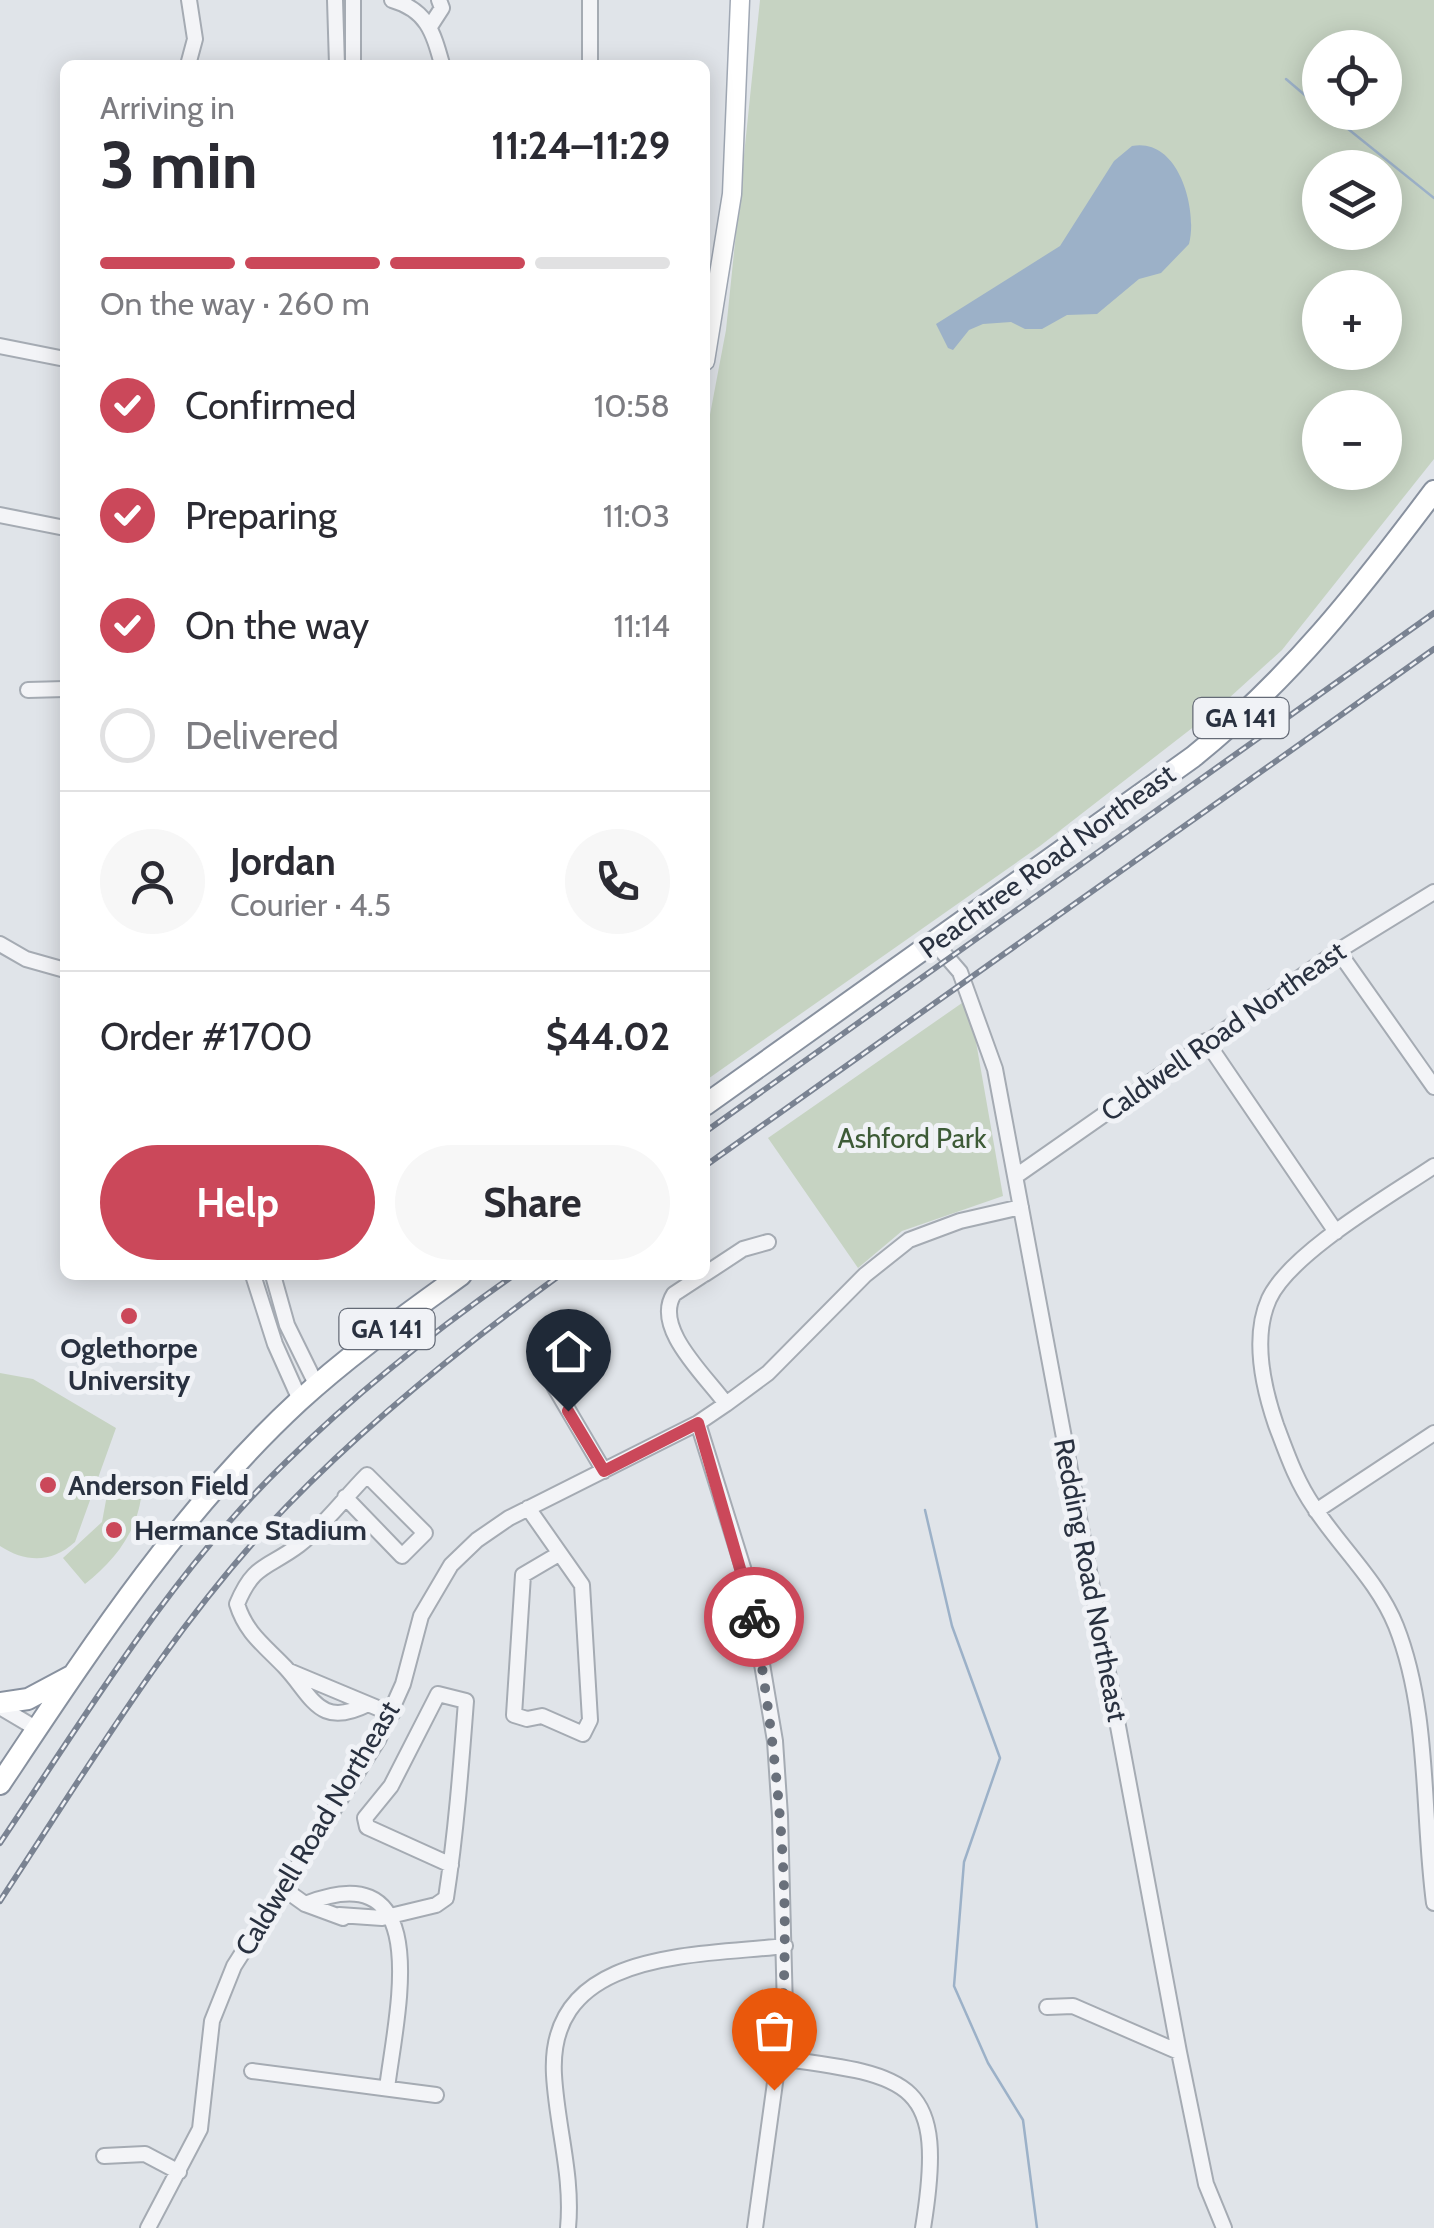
<!DOCTYPE html>
<html lang="en">
<head>
<meta charset="utf-8">
<style>
	:root { --surface:#fff; --page:#f7f7f7; --text:#2b2b33; --muted:#7c7c81; --line:#e1e1e2; --accent:#cb485a }
	body { margin:0; font-family:Cabin,sans-serif; background:var(--page); color:var(--text); height:100vh; display:flex; flex-direction:column; font-size:38px; white-space:nowrap }
	* { box-sizing:border-box; margin:0 }
	p { font-size:32px; color:var(--muted) }
	.icon { flex:none; width:55px; height:55px; fill:none; stroke:currentColor; stroke-width:2; stroke-linecap:round; stroke-linejoin:round }
	.map { position:relative; flex:1; overflow:hidden }
	.panel { position:absolute; left:60px; top:60px; width:650px; height:1220px; display:flex; flex-direction:column; background:var(--surface); border-radius:15px; box-shadow:0 5px 25px #0003 }
	.panel>* { flex:none }
	.controls { position:absolute; left:1302px; top:30px; display:grid; gap:20px }
	.controls a { display:grid; place-items:center; width:100px; height:100px; border-radius:50%; background:var(--surface); box-shadow:0 5px 25px #0003; font-size:50px }
	.pin { position:absolute; display:grid; place-items:center; width:85px; height:85px; color:#fff; margin:-102px -42px; border-radius:50% 50% 50% 0; rotate:-45deg; box-shadow:0 0 10px #0007 }
	.pin .icon { rotate:45deg }
	.courier { position:absolute; display:grid; place-items:center; width:100px; height:100px; margin:-50px; border:8px solid #cb485a; border-radius:50%; background:#fff; color:#222; box-shadow:0 2px 12px #0007 }
	.head em { font-style:normal; font-weight:700 }
	.head div { display:flex; flex-direction:column-reverse }
	.head { display:flex; align-items:center; justify-content:space-between; height:170px; padding:0 40px }
	h1 { font-size:65px; font-weight:700; line-height:75px }
	.bar { display:grid; grid-template-columns:repeat(4,1fr); gap:15px 10px; align-content:center; height:120px; padding:0 40px }
	.bar i { height:12px; border-radius:8px; background:var(--line) }
	.bar .current { background:var(--accent) }
	.bar p { grid-column:span 4 }
	.line { display:flex; align-items:center; gap:25px; padding:0 40px; border-top:2px solid var(--line) }
	.line div { flex:1 }
	.round { display:grid; place-items:center; flex:none; width:105px; height:105px; border-radius:52px; background:var(--page) }
	ol { padding:0 40px; list-style:none }
	li { display:flex; align-items:center; gap:30px; height:110px }
	li p { margin-inline-start:auto }
	li .icon { padding:10px; border-radius:50%; background:var(--accent); color:#fff; stroke-width:4 }
	li:last-child { color:var(--muted) }
	li i { width:55px; height:55px; border:5px solid var(--line); border-radius:50% }
	.button { display:flex; gap:20px; margin-top:auto; padding:20px 40px }
	.button a { flex:1; height:115px; border-radius:60px; background:var(--accent); color:#fff; font-size:40px; font-weight:700; line-height:115px; text-align:center }
	.button a+a { background:var(--page); color:var(--text) }
	.map>svg:first-child { display:block }
	.green { fill:#c6d3c2; fill-rule:evenodd }
	.water { fill:#9cb1c8 }
	.lines { fill:none; stroke-linecap:round; stroke-linejoin:round }
	.stream { stroke:#9cb1c8; stroke-width:2.5 }
	.minor-casing { stroke:#a5abb3; stroke-width:18 }
	.major-casing { stroke:#a0a8b4; stroke-width:21 }
	.highway-casing { stroke:#88919f; stroke-width:24 }
	.minor { stroke:#f3f4f7; stroke-width:14 }
	.major { stroke:#fff; stroke-width:18 }
	.highway { stroke:#fff; stroke-width:20 }
	.rail-casing { stroke:#7a8392; stroke-width:6 }
	.rail { stroke:#f0f2f6; stroke-width:2.5; stroke-dasharray:8; stroke-linecap:butt }
	.done { stroke:#69707b; stroke-width:10; stroke-dasharray:0 18 }
	.route { stroke:#cb485a; stroke-width:12 }
	.poi-dot { fill:#cb485a; stroke:#f0f2f6; stroke-width:4 }
	.labels { text-anchor:middle; stroke-width:10; stroke-linejoin:round; paint-order:stroke }
	.shield { fill:#f0f2f6; stroke:#656b77; stroke-width:2.5 }
	.shield-label { font-size:25px; font-weight:bold; fill:#293140 }
	.street-label { font-size:28px; fill:#293140; stroke:#f0f2f6 }
	.park-label { font-size:28px; fill:#3d5b37; stroke:#f0f2f6 }
	.poi-label { font-size:28px; font-weight:bold; fill:#293140; stroke:#f0f2f6; text-anchor:start }
</style>
</head>
<body>
<div class="map">
<svg width="1434" height="2228" viewBox="0 0 1434 2228">
	<rect width="100%" height="100%" fill="#e0e4e9"/>
	<path class="green" d="M760,0H1434V459L1282,650L1218,708L1040,846L705,1081V441L726,330ZM1320,48H1385V112H1320ZM1320,168H1385V232H1320ZM1320,288H1385V352H1320ZM1320,408H1385V472H1320Z
		M962,1003L972,1019L1003,1196L902,1231L858,1268L768,1138Z
		M0,1373L33,1379L116,1428L75,1542C52,1563 26,1563 0,1546Z
		M142,1483C142,1526 117,1559 85,1584L63,1558L102,1522L109,1484Z"/>
	<path class="water" d="M1132,146C1179,137 1198,210 1189,244L1161,273L1139,279L1097,314L1067,315L1042,329H1025L1011,322L983,324L969,330L953,350L948,348L936,324L1060,246L1114,161Z"/>
	<g class="lines">
		<path class="stream" d="M1286,79L1320,108
			M1327,112L1434,198
			M925,1510L952,1626L1000,1758L964,1862L954,1986L988,2063L1023,2120L1037,2228"/>
		<defs>
			<path id="minor" d="M335,0L337,65
				M353,0V65
				M392,0C427,10 433,32 442,64
				M431,25L442,8L439,0
				M188,65L195,39L189,0
				M590,65V0
				M0,346L65,359
				M0,515L65,528
				M28,690L65,689
				M934,942L960,972L995,1069L1179,2052L1206,2184L1224,2228
				M0,944L26,959L65,970
				M1338,951L1434,1087
				M1206,1041L1336,1232
				M1434,1166C1391,1195 1290,1253 1269,1299C1252,1337 1263,1387 1276,1425C1287,1454 1296,1481 1314,1507C1340,1547 1378,1581 1396,1626C1430,1712 1422,1813 1434,1903
				M1016,1176L1338,951L1434,892
				M705,1274L743,1249L768,1242
				M253,1275L275,1344L300,1400
				M273,1275L287,1325L317,1386
				M703,1275L674,1294C652,1328 707,1377 726,1404
				M554,1386L604,1471
				M698,1423L749,1587L775,1741L780,1816L785,2010L755,2228
				M345,1497L402,1556L425,1533L367,1475C345,1497 324,1526 299,1545C267,1569 254,1563 237,1604C246,1633 264,1645 285,1667C313,1697 319,1729 368,1704
				M528,1508L582,1585L590,1720L583,1734L542,1716L527,1719L514,1715L523,1575L557,1555
				M1316,1511L1434,1433
				M289,1671L392,1714
				M0,1707L37,1729
				M284,1889L305,1904L343,1918
				M305,1904C437,1851 396,2015 387,2088
				M339,1915L382,1918L436,1905L446,1898C456,1833 461,1767 466,1701L438,1694L391,1786L365,1818L367,1827L451,1865
				M1047,2007L1073,2006L1179,2052
				M779,2058C912,2076 947,2080 923,2228
				M252,2071L436,2095
				M104,2156L145,2154L179,2172
				M148,2228L200,2129L212,2021L234,1966L378,1740L403,1684L421,1616L451,1565L477,1540L509,1518L698,1423L726,1404L768,1373L865,1275L909,1240L960,1221L1021,1207
				M568,2228C573,2175 557,2128 554,2075C547,1949 697,1956 785,1946"/>
			<path id="major" d="M705,361L732,194L740,0"/>
			<path id="highway" d="M705,1105L1193,757C1291,678 1359,591 1434,491
				M0,1703L28,1699L73,1675
				M0,1784C90,1649 179,1512 299,1401C349,1355 406,1315 461,1275"/>
		</defs>
		<use href="#minor" class="minor-casing"/>
		<use href="#major" class="major-casing"/>
		<use href="#highway" class="highway-casing"/>
		<use href="#minor" class="minor"/>
		<use href="#major" class="major"/>
		<use href="#highway" class="highway"/>
		<defs>
			<path id="rail" d="M705,1132L1434,613
				M705,1166L1434,649
				M0,1843C88,1712 172,1572 286,1462C356,1393 434,1331 514,1275
				M0,1901C89,1766 174,1623 287,1506C369,1421 464,1345 560,1275"/>
		</defs>
		<use href="#rail" class="rail-casing"/>
		<use href="#rail" class="rail"/>
	</g>
	<g class="lines">
		<path class="done" d="M754,1617C780,1773 797,1933 774,2090"/>
		<path class="route" d="M568,1411L604,1471L698,1423L754,1617"/>
	</g>
	<g class="poi-dot">
		<circle cx="129" cy="1316" r="10"/>
		<circle cx="48" cy="1485" r="10"/>
		<circle cx="114" cy="1530" r="10"/>
	</g>
	<g class="labels">
		<g class="shield">
			<rect x="1193.5" y="698" width="95" height="40" rx="8"/>
			<rect x="339.5" y="1309" width="95" height="40" rx="8"/>
		</g>
		<g class="shield-label">
			<text x="1241" y="727">GA 141</text>
			<text x="387" y="1338">GA 141</text>
		</g>
		<g class="street-label">
			<text transform="translate(1047 861) rotate(-36)" y="10">Peachtree Road Northeast</text>
			<text transform="translate(1223 1031) rotate(-35)" y="10">Caldwell Road Northeast</text>
			<text transform="translate(1091 1580) rotate(79)" y="10">Redding Road Northeast</text>
			<text transform="translate(317 1828) rotate(-59)" y="10">Caldwell Road Northeast</text>
		</g>
		<g class="park-label">
			<text x="912" y="1148">Ashford Park</text>
		</g>
		<g class="poi-label">
			<text x="129" y="1358" text-anchor="middle">Oglethorpe<tspan x="129" dy="32">University</tspan></text>
			<text x="68" y="1495">Anderson Field</text>
			<text x="134" y="1540">Hermance Stadium</text>
		</g>
	</g>
</svg>
<div class="controls">
<a><svg class="icon" aria-label="locate" viewBox="0 0 24 24"><circle cx="12" cy="12" r="6"/><path d="M12 2v4M12 18v4M2 12h4M18 12h4"/></svg></a>
<a><svg class="icon" aria-label="layers" viewBox="0 0 24 24"><path d="M12 4l9 5-9 5-9-5zM3 14l9 5 9-5"/></svg></a>
<a>+</a>
<a>−</a>
</div>
<div class="pin" style="left:774px;top:2090px;background:#ea580c"><svg class="icon" aria-label="bag" viewBox="0 0 24 24"><path d="M5 8h14l-1 12H6zM9 8a3 3 0 0 1 6 0"/></svg></div>
<div class="pin" style="left:568px;top:1411px;background:#1f2937"><svg class="icon" aria-label="home" viewBox="0 0 24 24"><path d="M3 11l9-7 9 7M6 9v11h12V9"/></svg></div>
<div class="courier" style="left:754px;top:1617px"><svg class="icon" aria-label="bike" viewBox="0 0 24 24"><circle cx="6" cy="16" r="4"/><circle cx="18" cy="16" r="4"/><path d="M6 16l4-8h5l3 8M10 8l3 8H6M13 5h3"/></svg></div>
<section class="panel">
<div class="head"><div><h1>3 min</h1><p>Arriving in</p></div><em>11:24–11:29</em></div>
<div class="bar"><i class="current"></i><i class="current"></i><i class="current"></i><i></i><p>On the way · 260 m</p></div>
<ol>
<li><svg class="icon" aria-label="check" viewBox="0 0 24 24"><path d="M5 12l5 5 9-10"/></svg>Confirmed<p>10:58</p></li>
<li><svg class="icon" aria-label="check" viewBox="0 0 24 24"><path d="M5 12l5 5 9-10"/></svg>Preparing<p>11:03</p></li>
<li><svg class="icon" aria-label="check" viewBox="0 0 24 24"><path d="M5 12l5 5 9-10"/></svg>On the way<p>11:14</p></li>
<li><i></i>Delivered</li>
</ol>
<div class="line" style="height:180px"><a class="round"><svg class="icon" aria-label="person" viewBox="0 0 24 24"><circle cx="12" cy="8" r="4"/><path d="M4 21q1-7 8-7t8 7"/></svg></a><div><b>Jordan</b><p>Courier · 4.5</p></div><a class="round"><svg class="icon" aria-label="phone" viewBox="0 0 24 24"><path d="M5 4h4l2 5-3 2q2 4 5 5l2-3 5 2v4C11 20 4 13 5 4z"/></svg></a></div>
<div class="line" style="height:130px"><div>Order #1700</div><b>$44.02</b></div>
<div class="button"><a>Help</a><a>Share</a></div>
</section>
</div>
</body>
</html>
